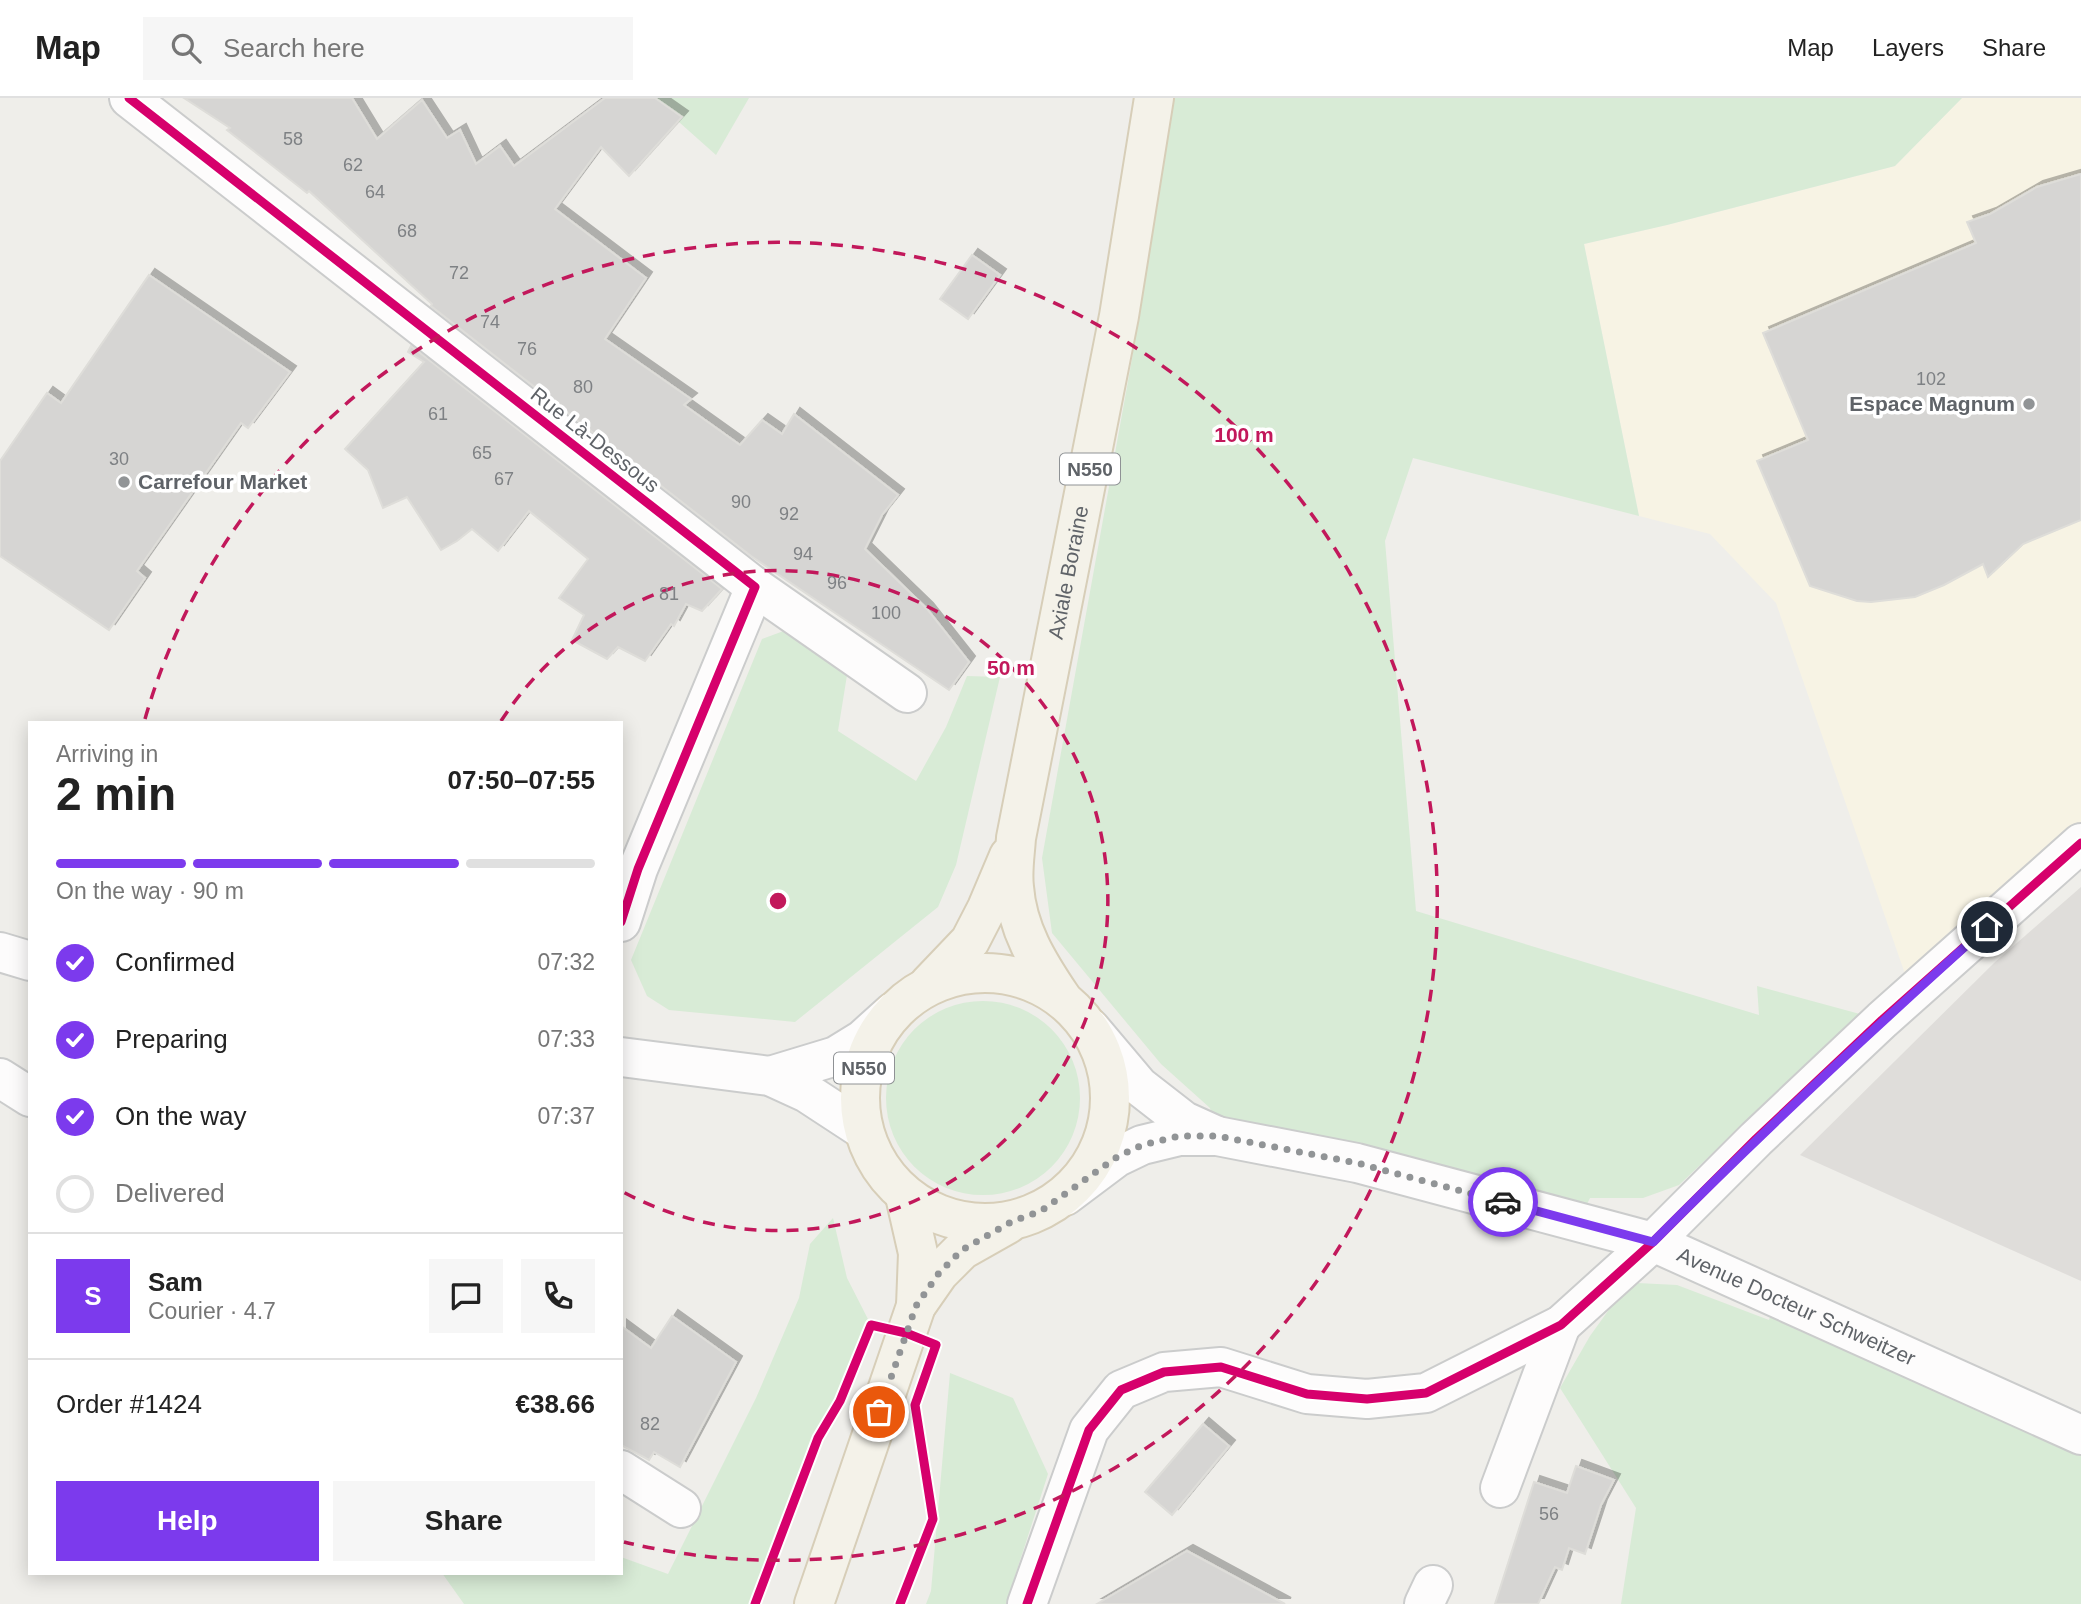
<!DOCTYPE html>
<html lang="en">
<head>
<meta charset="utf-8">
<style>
	:root { --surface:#fff; --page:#f6f6f6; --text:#222; --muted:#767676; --line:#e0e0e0; --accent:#7c3aed }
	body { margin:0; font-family:Arial,sans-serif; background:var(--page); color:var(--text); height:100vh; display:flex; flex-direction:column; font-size:26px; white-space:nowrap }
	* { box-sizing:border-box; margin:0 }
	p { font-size:23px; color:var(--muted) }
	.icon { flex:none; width:38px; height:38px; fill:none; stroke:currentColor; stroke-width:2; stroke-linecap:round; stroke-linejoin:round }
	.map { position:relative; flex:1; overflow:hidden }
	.side { position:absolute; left:28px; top:623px; width:595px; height:854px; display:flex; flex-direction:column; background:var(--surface); border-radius:0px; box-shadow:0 4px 18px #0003 }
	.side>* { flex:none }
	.pin { position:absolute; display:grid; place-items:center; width:60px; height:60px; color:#fff; margin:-30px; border:4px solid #fff; border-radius:50%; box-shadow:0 2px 7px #0007 }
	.courier { position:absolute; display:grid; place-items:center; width:70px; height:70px; margin:-35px; border:5px solid #7c3aed; border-radius:50%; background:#fff; color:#222; box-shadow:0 2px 9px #0007 }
	.headline em { font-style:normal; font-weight:700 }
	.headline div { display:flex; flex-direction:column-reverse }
	.headline { display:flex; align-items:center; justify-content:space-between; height:119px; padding:0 28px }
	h1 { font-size:46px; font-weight:700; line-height:52px }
	.bar { display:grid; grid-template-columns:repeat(4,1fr); gap:10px 7px; align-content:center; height:84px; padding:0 28px }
	.bar i { height:9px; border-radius:5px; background:var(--line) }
	.bar .on { background:var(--accent) }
	.bar p { grid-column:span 4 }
	.line { display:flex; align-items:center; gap:18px; padding:0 28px; border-top:2px solid var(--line) }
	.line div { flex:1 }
	.round { display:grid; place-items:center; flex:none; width:74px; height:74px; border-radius:0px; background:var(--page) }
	ol { padding:0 28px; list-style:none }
	li { display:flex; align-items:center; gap:21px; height:77px }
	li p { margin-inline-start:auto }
	li .icon { padding:7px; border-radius:50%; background:var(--accent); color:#fff; stroke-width:4 }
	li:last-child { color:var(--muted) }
	li i { width:38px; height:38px; border:4px solid var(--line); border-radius:50% }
	.cta { display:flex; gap:14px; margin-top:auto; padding:14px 28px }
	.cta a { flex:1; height:80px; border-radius:0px; background:var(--accent); color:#fff; font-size:28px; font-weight:700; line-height:80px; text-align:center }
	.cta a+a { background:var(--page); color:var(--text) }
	header { display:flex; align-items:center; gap:42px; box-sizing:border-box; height:98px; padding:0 35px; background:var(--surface); border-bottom:2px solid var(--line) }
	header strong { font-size:33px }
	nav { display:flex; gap:38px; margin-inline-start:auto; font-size:24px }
	.search { width:490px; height:63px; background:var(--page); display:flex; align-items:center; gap:18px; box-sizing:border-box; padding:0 24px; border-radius:0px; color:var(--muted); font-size:26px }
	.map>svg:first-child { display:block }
	.commercial { fill:#f7f3e4 }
	.industrial { fill:#dfddda }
	.green { fill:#d8ebd6 }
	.building { fill:#d6d5d3; stroke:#deddd9; stroke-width:2; filter:url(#shadow) }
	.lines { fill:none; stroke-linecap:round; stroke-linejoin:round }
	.minor-casing { stroke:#cbcccc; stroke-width:42 }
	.major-casing { stroke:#d7ceb8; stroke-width:42 }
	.minor { stroke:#fdfcfc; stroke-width:38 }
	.major { stroke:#f4f2e9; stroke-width:38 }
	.cycleway-casing { stroke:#fff; stroke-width:13 }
	.cycleway { stroke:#d6006c; stroke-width:9 }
	.done { stroke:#919496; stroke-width:7; stroke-dasharray:0 12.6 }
	.route { stroke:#7c3aed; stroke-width:9 }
	.ring { fill:none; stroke:#c2185b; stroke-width:3.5; stroke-dasharray:12 9 }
	.poi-dot { fill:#919496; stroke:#fff; stroke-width:2.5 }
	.labels { text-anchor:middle; stroke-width:7; stroke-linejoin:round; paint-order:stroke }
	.number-label { font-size:18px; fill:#7e8184 }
	.shield { fill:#fff; stroke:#8f9295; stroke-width:2 }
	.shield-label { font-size:19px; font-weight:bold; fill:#5f6368 }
	.poi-label { font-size:21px; font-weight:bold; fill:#5f6368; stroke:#fff; text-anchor:end }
	.street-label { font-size:21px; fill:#5f6368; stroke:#fff }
	.centre { fill:#c2185b; stroke:#fff; stroke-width:3.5 }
	.ring-label { font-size:21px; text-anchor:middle; font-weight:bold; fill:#c2185b; stroke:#fff; stroke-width:7; stroke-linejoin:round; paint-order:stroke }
</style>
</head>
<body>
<header>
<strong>Map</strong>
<div class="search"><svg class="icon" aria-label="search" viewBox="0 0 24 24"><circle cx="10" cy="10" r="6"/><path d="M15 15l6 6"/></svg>Search here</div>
<nav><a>Map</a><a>Layers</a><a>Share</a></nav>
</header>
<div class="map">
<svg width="2081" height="1506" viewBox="0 0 2081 1506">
	<defs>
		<filter id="shadow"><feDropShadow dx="6" dy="-6" stdDeviation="0" flood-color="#0004"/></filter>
	</defs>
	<rect width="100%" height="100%" fill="#efeeea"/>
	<path class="commercial" d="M1962,0H2081V745L1912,896L1776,505L1710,436L1639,418L1584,146L1667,127L1895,68Z"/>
	<path class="industrial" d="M2081,789V1183L1800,1057L1994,865Z"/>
	<path class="green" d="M652,0H749L716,57Z
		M1170,0H1962L1895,68L1667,127L1584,146L1639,418L1413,360L1385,443L1416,813L1759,917L1757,888L1882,922L1756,1041L1736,1033L1679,1087L1643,1100H1590L1578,1124L1217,1038L1210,1010L1161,966L1052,835L1042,760L1132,261Z
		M789,531L848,571L838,633L916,683L946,629L967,578L1000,579L956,767L938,809L795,924L669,912L647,898L631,862L762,541Z
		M886 1000a97 97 0 1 1 194 0a97 97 0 1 1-194 0Z
		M833,1120L847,1180L871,1227L840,1303L818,1340L755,1506H464L442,1475H621V1459L668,1476L756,1300L799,1200L810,1146Z
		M1637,1185L1677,1187L1769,1222L1777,1199L2081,1337V1506H1621L1636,1410L1560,1290L1590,1238L1613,1206Z
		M950,1275L1013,1300L1048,1376L1006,1506H926L931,1493Z"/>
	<path class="building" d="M184,0H352L377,41L422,2L447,40L460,32L476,66L500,48L514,68L605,0H655L682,19L629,78L601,49L555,111L646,180L605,241L691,301L684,307L740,347L762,322L782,336L794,316L898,397L882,417L865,451L927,511L969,564L949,592L751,458L431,208L432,206L309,93L307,95L227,32L230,30Z
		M2081,76V422L2023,446L1988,479L1983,466L1944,487L1915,499L1871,504L1857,503L1810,488L1757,363L1808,342L1763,235L1976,145L1967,124L1990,116L2037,89Z
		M972,157L1000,177L968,221L940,201Z
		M149,177L290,274L248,330L241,325L137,473L145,480L109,532L0,458V363L47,295L61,305Z
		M411,248L722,491L702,513L686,506L674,528L671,526L645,563L618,549L607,561L572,542L584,517L559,500L588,461L529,413L498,453L472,431L457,443L441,452L407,399L383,410L368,372L345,351L424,264L408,254Z
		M672,1218L736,1264L680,1369L654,1354L649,1362L621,1347V1228L651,1250Z
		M1203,1326L1229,1348L1172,1417L1145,1394Z
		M1576,1368L1614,1382L1601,1407L1585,1456L1569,1450L1562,1472L1555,1469L1538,1506H1495L1534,1384L1567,1395Z
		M1187,1453L1285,1506H1097Z"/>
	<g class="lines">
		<defs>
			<g id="minor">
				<path d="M129,0L755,489L638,771L621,824"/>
				<path d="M755,489L907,595"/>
				<path d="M0,854L30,863"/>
				<path d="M1090,930L1139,988L1184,1023L1215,1037"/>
				<path d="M621,959L770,978L807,995L862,1031"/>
				<path d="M770,978L836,958L862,942L893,914"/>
				<path d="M0,980L30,999"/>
				<path id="s1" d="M1065,1098L1117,1059L1142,1047L1179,1038H1217L1357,1065L1653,1144L2081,1337"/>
				<path d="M621,1372L681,1410"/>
				<path d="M1500,1390L1561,1227"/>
				<path d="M1027,1506L1089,1332L1121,1292L1164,1274L1221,1269L1307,1296L1367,1301L1426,1295L1561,1227L1653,1144L1756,1041L1882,922L2081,745"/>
				<path d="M1424,1506L1433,1487"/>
			</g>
			<g id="major">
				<circle cx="985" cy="1000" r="125"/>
				<path d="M929,886L970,843L987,810L1009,758"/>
				<path id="s2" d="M1061,899C1038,865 1017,831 1014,789C1012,773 1015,756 1016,740L1119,218L1154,0"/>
				<path d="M905,1098L918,1155L916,1208"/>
				<path d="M814,1506L916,1208L939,1175L962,1152L1008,1126"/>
			</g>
		</defs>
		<use href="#minor" class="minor-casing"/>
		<use href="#major" class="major-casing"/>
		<use href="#minor" class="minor"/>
		<use href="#major" class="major"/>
		<defs>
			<path id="cycleway" d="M129,0L755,489L638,771L621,824
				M755,1506L818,1340L840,1303L871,1227L906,1235L936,1247L915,1307L933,1421L900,1506
				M1027,1506L1089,1332L1121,1292L1164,1274L1221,1269L1307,1296L1367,1301L1426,1295L1561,1227L1653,1144L1756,1041L1882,922L2081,745"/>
		</defs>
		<use href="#cycleway" class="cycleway-casing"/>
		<use href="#cycleway" class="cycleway"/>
	</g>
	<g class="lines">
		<path class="done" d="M879,1314L916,1208L939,1175L962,1152L1013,1123L1041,1113L1117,1059L1142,1047L1179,1038H1217L1357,1065L1503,1104"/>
		<path class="route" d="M1503,1104L1653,1144C1761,1035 1873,931 1987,829"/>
	</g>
	<g class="ring">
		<path d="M501 623A330 330 0 1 1 623 1094"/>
		<path d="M145 621A659 659 0 1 1 624 1444"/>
	</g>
	<g class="poi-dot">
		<circle cx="2029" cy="306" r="7"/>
		<circle cx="124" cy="384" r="7"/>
	</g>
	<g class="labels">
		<g class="number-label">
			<text x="293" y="47">58</text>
			<text x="353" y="73">62</text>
			<text x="375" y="100">64</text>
			<text x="407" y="139">68</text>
			<text x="459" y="181">72</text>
			<text x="490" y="230">74</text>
			<text x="527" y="257">76</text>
			<text x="1931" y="287">102</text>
			<text x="583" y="295">80</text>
			<text x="438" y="322">61</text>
			<text x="482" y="361">65</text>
			<text x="119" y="367">30</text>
			<text x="504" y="387">67</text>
			<text x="741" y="410">90</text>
			<text x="789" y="422">92</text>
			<text x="803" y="462">94</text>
			<text x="837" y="491">96</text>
			<text x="669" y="502">81</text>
			<text x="886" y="521">100</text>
			<text x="650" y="1332">82</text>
			<text x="1549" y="1422">56</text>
		</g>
		<g class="shield">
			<rect x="1060" y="355.5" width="60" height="31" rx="5"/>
			<rect x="834" y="954.5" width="60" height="31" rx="5"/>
		</g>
		<g class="shield-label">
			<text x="1090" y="378">N550</text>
			<text x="864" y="977">N550</text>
		</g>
		<g class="poi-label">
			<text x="2015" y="313">Espace Magnum</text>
			<text x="138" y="391" text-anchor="start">Carrefour Market</text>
		</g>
		<g class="street-label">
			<text transform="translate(595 342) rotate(38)" y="7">Rue Là-Dessous</text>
			<text dy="7" stroke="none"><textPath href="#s2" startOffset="441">Axiale Boraine</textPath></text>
			<text dy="7" stroke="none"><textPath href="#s1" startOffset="775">Avenue Docteur Schweitzer</textPath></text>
		</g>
	</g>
	<circle cx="778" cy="803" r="10" class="centre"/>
	<g class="ring-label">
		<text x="1244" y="344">100 m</text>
		<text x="1011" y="577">50 m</text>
	</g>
</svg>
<div class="pin" style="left:879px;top:1314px;background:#ea580c"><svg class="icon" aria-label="bag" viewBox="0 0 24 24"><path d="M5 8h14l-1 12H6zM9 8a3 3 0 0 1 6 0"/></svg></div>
<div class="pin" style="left:1987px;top:829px;background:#1f2937"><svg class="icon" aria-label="home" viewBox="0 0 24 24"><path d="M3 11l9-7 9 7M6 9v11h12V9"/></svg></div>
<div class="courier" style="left:1503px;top:1104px"><svg class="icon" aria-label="car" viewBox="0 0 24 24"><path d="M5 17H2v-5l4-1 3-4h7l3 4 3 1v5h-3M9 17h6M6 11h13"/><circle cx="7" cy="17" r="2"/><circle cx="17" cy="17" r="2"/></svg></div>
<section class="side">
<div class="headline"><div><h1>2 min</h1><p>Arriving in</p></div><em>07:50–07:55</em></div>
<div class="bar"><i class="on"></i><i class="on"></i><i class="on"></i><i></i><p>On the way · 90 m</p></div>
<ol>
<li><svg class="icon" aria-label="check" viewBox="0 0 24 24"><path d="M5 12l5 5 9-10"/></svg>Confirmed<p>07:32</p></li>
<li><svg class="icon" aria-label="check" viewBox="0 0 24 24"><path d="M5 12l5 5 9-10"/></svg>Preparing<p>07:33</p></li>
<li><svg class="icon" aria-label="check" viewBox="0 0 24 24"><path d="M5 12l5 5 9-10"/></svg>On the way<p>07:37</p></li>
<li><i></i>Delivered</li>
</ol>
<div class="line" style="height:126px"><b class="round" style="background:var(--accent);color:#fff">S</b><div><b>Sam</b><p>Courier · 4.7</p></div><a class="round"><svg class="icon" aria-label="chat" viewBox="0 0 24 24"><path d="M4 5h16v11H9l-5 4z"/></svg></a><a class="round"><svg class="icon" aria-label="phone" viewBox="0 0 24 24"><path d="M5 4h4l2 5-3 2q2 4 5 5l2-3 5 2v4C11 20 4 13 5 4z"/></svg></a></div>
<div class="line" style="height:91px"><div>Order #1424</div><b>€38.66</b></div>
<div class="cta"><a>Help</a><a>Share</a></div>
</section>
</div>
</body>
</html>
